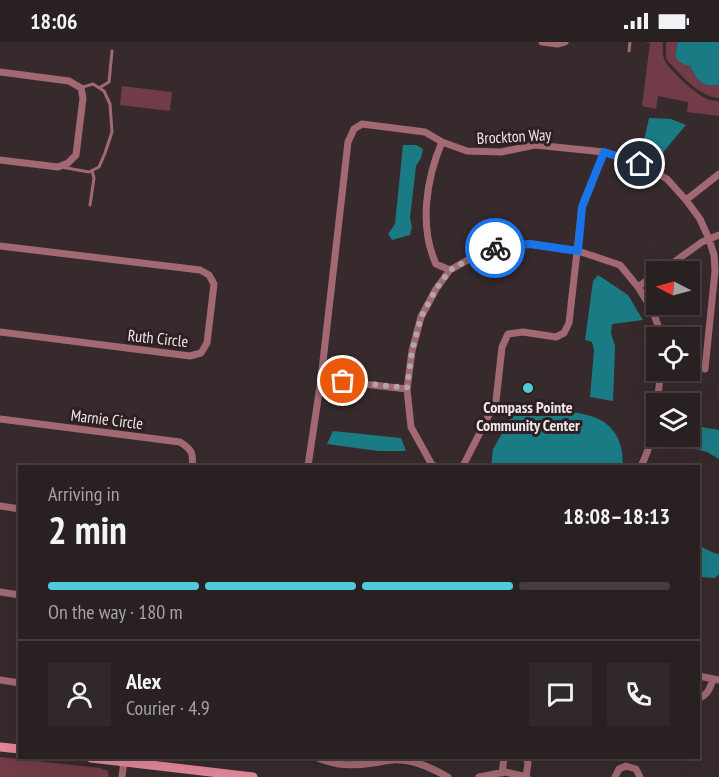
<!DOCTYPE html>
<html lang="en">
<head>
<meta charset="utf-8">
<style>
	:root { --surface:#292021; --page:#31282a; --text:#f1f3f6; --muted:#a5a3a5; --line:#453e3f; --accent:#52cbd9 }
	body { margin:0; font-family:"PT Sans Narrow",sans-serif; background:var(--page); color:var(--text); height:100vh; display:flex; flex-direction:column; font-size:22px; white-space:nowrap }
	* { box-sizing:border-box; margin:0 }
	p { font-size:20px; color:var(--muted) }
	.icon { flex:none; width:33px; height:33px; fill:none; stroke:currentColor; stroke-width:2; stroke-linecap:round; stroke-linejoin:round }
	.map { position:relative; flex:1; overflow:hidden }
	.details { position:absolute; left:18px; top:423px; width:682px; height:294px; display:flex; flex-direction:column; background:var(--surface); border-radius:0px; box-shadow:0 6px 24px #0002,0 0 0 2px var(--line) }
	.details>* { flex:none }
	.needle { width:39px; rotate:276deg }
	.controls { position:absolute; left:646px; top:219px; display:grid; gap:12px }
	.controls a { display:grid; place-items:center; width:54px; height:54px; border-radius:0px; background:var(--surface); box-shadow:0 6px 24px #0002,0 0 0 2px var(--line); font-size:30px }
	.pin { position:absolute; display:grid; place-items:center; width:51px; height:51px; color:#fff; margin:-26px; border:3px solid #fff; border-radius:50%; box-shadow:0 2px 6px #0007 }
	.courier { position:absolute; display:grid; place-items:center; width:60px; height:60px; margin:-30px; border:4px solid #1a73e8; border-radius:50%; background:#fff; color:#222; box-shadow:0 2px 8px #0007 }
	.headline em { font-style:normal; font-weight:700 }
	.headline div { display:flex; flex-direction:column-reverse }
	.headline { display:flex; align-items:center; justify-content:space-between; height:102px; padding:0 30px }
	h1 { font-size:39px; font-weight:700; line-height:45px }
	.bar { display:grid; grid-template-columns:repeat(4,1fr); gap:9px 6px; align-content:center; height:72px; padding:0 30px }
	.bar i { height:8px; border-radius:4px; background:var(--line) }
	.bar .on { background:var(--accent) }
	.bar p { grid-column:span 4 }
	.line { display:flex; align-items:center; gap:15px; padding:0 30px; border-top:2px solid var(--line) }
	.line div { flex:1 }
	.round { display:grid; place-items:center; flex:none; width:63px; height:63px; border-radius:0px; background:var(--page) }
	.status { display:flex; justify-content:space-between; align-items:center; height:42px; padding:0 30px; background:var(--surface); direction:ltr }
	.status svg { height:16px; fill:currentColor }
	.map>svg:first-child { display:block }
	.green { fill:#713c47 }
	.water { fill:#1b7b85 }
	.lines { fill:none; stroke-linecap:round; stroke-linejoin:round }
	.lane { stroke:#a26973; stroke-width:3 }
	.street { stroke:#a26973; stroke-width:7 }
	.secondary { stroke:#e3889a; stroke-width:9 }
	.done { stroke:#afa5a6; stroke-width:6; stroke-dasharray:0 10.8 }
	.route { stroke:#1a73e8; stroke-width:8 }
	.poi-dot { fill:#52cbd9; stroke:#2d2022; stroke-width:2 }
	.labels { text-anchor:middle; stroke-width:6; stroke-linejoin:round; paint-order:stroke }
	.street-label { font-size:16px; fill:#f0e7e8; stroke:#2d2022 }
	.poi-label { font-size:16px; font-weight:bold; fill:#f0e7e8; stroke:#2d2022 }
</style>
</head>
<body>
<div class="status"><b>18:06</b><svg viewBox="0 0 49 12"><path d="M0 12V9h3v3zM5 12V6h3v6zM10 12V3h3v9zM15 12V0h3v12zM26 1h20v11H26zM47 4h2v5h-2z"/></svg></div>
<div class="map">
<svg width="719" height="735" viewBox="0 0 719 735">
	<rect width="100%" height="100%" fill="#372a2c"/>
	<path class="green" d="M644,0H663C663,6 662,14 665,19C672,31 697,53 709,58C711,58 717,59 719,59V74L687,70L688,60L658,54L656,67L642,64L650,1Z
		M666,0H678C674,15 674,20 690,24C696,38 703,45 719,43V56C699,55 680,32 667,18L666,14Z
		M122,44L172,50L170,69L120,63Z
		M0,715L100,726L108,729L109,735H0Z"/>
	<path class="water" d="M678,0H719V43C702,45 697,39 690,24C674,20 674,16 678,0Z
		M649,76L671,77L686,83L674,97L662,112L643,103Z
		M403,103H416L423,107L421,116L416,124L410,176L412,185L410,193L392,198L388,192L395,182Z
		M598,233L628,253L643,278L612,282L611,291L615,304L613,359L590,355L594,308L592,300L585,298L593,239Z
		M571,370C606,374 623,388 623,424H491L493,407L512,374H559Z
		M690,382L696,384L719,388V417L707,410L696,407L681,395L690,394Z
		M333,389L401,396L406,409H378L327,402Z
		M702,505L714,511L719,512V532L715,536L699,535V507Z"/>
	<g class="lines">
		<path class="lane" d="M629,9L630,0
			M99,46L109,40L112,9
			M61,125L89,130L99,125L105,111L112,90L110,62L104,49L93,42L83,45
			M90,163L94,136L92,129"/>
		<path class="street" d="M542,0L558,2L565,0
			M0,30L69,39L81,46L83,56L76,113L68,121L58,125L0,118
			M442,100C426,137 419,185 436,222L450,228
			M686,158L719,132
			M0,204L200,228L209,233L214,242L207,301L201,311L190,314L0,290
			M660,230L702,200L719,193
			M638,245L657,231
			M321,337L407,347
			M657,362L661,328
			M0,377L180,400C191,407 194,411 192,424
			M308,424L321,337L348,100L354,87L362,82L425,90L442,100L467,109L501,110L535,103L604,110L641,122L667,137L686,158L700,177L709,197L714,213L715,229L705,327
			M435,424L432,423L411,385L407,347L412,309L421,275L436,247L450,228L489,206L529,202L578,209L620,223L638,245L652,267L660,289V296
			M463,424L496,359L502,305L508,292L523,290L556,295L564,291L569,281L582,165L604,110
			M641,424C651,405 654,385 657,363
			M0,464L20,467
			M0,550L20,553
			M699,634L719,638
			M0,638L20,641
			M699,656C708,653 710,646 713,637
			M318,716C337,724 353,724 373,721C382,720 391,717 400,718C418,719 433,727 448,735
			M502,731L504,716
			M122,735L124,719
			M479,735L505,730L527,735
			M526,735L528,721L526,716
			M615,735L619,727L626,724L636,727L640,735"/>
		<path class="secondary" d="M0,705L20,707
			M91,716L253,735"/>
	</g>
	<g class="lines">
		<path class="done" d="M343,339L407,346L412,309L421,275L436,247L450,228L489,206H495"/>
		<path class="route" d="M495,206L530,202L578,209L582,165L604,110L640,122"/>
	</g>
	<circle class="poi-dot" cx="528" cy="346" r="6"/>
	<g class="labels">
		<g class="street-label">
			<text transform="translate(514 94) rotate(-3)" y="6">Brockton Way</text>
			<text transform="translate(158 296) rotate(6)" y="6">Ruth Circle</text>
			<text transform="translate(107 377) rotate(7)" y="6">Marnie Circle</text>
		</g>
		<g class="poi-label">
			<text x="528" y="371">Compass Pointe<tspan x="528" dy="18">Community Center</tspan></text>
		</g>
	</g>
</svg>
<div class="controls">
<a><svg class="needle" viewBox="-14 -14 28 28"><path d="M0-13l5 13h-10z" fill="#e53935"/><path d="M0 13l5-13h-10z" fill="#a5a3a5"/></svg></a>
<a><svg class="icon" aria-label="locate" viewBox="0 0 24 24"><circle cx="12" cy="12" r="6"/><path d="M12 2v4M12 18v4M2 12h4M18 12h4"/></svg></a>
<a><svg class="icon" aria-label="layers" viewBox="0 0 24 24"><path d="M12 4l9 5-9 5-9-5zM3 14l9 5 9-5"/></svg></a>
</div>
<div class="pin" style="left:343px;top:339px;background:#ea580c"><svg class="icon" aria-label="bag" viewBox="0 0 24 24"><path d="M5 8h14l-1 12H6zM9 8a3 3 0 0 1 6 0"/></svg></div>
<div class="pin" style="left:640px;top:122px;background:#1f2937"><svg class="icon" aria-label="home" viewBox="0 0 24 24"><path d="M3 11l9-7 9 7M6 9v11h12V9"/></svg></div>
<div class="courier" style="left:495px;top:206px"><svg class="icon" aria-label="bike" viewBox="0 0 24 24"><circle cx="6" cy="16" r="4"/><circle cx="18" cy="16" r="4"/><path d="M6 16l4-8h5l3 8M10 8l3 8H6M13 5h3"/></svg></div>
<section class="details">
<div class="headline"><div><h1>2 min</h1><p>Arriving in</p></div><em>18:08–18:13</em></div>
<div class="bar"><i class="on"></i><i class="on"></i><i class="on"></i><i></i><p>On the way · 180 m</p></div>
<div class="line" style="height:108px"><a class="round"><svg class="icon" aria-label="person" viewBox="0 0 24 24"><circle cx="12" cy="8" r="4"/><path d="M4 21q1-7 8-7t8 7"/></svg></a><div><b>Alex</b><p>Courier · 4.9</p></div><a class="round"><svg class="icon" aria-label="chat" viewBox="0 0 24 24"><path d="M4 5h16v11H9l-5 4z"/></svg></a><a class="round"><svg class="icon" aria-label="phone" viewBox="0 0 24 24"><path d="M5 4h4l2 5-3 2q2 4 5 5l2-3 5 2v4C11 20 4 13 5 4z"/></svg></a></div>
</section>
</div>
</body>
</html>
